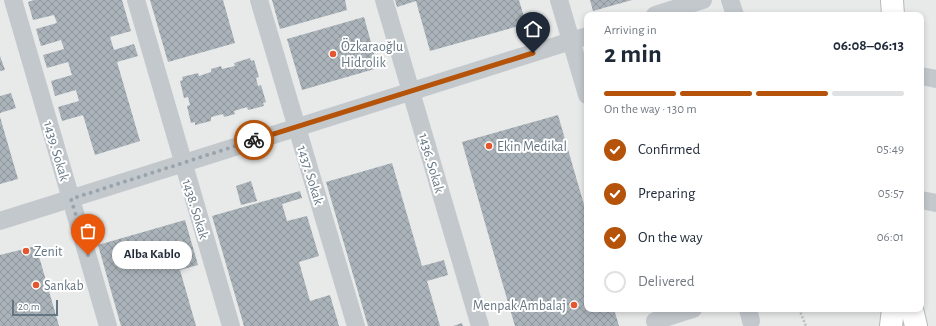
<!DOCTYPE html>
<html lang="en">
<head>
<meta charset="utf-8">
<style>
	:root { --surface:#fff; --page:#f2f2f3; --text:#1f2937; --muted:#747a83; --line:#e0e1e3; --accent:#b45309 }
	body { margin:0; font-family:"Alegreya Sans",sans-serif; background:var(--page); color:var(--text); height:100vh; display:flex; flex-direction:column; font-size:15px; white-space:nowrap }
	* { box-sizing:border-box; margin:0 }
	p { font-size:13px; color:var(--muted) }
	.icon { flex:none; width:22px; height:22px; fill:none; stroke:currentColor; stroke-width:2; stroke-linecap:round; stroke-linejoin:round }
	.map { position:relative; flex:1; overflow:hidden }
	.sheet { position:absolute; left:584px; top:12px; width:340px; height:300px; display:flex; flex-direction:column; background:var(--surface); border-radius:8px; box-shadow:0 2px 6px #0003 }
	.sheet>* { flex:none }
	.scale { position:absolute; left:12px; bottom:10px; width:46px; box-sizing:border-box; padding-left:4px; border:2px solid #657683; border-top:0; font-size:11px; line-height:14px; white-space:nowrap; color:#657683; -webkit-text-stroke:3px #fff; paint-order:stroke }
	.pin { position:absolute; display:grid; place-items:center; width:34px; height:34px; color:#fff; margin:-41px -17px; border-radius:50% 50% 50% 0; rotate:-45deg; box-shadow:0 0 4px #0007 }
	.pin .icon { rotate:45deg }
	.courier { position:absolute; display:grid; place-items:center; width:40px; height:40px; margin:-20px; border:3px solid #b45309; border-radius:50%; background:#fff; color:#222; box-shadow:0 1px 5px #0007 }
	.bubble { position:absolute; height:28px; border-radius:14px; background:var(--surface); box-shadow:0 2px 6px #0003; font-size:13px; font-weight:700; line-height:28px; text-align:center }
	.head em { font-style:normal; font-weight:700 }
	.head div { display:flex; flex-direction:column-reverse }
	.head { display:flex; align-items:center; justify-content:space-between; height:68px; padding:0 20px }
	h1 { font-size:26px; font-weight:700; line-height:30px }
	.bar { display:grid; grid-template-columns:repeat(4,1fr); gap:6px 4px; align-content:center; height:48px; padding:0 20px }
	.bar i { height:5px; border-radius:3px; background:var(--line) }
	.bar .active { background:var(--accent) }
	.bar p { grid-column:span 4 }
	ol { padding:0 20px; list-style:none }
	li { display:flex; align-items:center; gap:12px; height:44px }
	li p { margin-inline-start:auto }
	li .icon { padding:4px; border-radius:50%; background:var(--accent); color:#fff; stroke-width:4 }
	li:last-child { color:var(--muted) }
	li i { width:22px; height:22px; border:2px solid var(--line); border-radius:50% }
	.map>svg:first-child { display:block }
	.built { fill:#e8e9e9; fill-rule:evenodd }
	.building { fill:url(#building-cross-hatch) }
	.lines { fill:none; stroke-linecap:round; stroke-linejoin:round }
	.major-casing { stroke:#b5babe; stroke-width:24 }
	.path { stroke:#bbbfc2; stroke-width:2.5; stroke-dasharray:2 2; stroke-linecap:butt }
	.minor { stroke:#c3c8cc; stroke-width:18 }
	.major { stroke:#fff; stroke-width:22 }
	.done { stroke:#99a4ac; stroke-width:4; stroke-dasharray:0 7.2 }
	.route { stroke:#b45309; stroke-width:5 }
	.poi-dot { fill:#e4572e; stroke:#fff; stroke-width:1.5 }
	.labels { text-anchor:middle; stroke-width:4; stroke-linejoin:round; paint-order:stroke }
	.poi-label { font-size:14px; fill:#657683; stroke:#fff; text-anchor:start }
	.street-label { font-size:14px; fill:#657683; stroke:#fff }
</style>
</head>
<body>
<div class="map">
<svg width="936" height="326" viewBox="0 0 936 326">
	<defs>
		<pattern id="building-cross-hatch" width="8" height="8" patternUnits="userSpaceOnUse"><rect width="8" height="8" fill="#aab3b9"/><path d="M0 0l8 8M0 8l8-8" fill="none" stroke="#8e969c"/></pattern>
	</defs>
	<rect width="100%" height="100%" fill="#fafaf8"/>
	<path class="built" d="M0,0H936V326H0ZM587,15H921V309H587Z"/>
	<path class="building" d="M34,0H122L131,31L110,37L114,50L134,44L138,56L117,62L140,141L95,155L83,115L62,121L58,107L79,101L76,90L55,96L51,81L72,75L68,62L47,68L43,55L64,49L61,40L41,46L36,29L57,23L54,15L33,20L28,2Z
		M150,0H223L235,43L168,62Z
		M272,0H345L347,10L280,29Z
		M395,0H519L526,24L430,51L416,1L397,7Z
		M590,0H632L593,11Z
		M364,17L378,68L302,90L287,39Z
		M0,56L5,70L0,71Z
		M250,58L251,61L254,60L259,77L256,78L258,86L261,85L266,102L263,103L264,106L248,110L247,107L234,111L235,114L224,117L223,114L211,117V121L195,125V122L191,123L187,106L190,105L188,97L184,98L180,81L183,80L182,77L198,73L199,76L211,72V69L221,66L222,69L235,66L234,63Z
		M11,93L16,108L0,113V96Z
		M558,115L587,215V309H614L619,326H515L493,251L462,142Z
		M0,117L18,179L0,184Z
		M392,163L422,266L444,260L448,275L427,281L440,326H368L326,182Z
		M251,181L257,201L241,205L236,186Z
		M300,191L302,198L282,204L287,221L307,216L319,256L299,262L310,301L330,295L339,326H244L212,216Z
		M185,220L198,265L180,270L196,326H121L98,245Z
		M36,246L59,326H0V255Z
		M462,323L463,326H453Z"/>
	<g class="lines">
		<defs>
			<path id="major" d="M892,0L893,15
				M912,309L916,326
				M891,326L893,309"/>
		</defs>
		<use href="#major" class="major-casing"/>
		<path class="path" d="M799,309L806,326"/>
		<path class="minor" d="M13,0L108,326
			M136,0L231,326
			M259,0L356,326
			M384,0L480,326
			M559,0L587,95
			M730,0L735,15
			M655,15L703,0
			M921,76L936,79
			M921,200L936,203
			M0,221L587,36
			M748,309L751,321
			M655,321L693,309"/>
		<use href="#major" class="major"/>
	</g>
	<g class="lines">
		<path class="done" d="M88,255L71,199L254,140"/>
		<path class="route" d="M254,140L533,53"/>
	</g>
	<g class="poi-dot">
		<circle cx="333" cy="54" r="4"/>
		<circle cx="489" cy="146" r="4"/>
		<circle cx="26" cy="251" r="4"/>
		<circle cx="36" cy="285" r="4"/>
		<circle cx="574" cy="305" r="4"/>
	</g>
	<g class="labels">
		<g class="poi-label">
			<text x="341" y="51">Özkaraoğlu<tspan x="341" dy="16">Hidrolik</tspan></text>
			<text x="497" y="151">Ekin Medikal</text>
			<text x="34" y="256">Zenit</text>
			<text x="44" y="290">Sankab</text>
			<text x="566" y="310" text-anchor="end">Menpak Ambalaj</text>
		</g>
		<g class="street-label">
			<text transform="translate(57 151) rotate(74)" y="5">1439. Sokak</text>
			<text transform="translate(432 163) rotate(74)" y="5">1436. Sokak</text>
			<text transform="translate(311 175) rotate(73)" y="5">1437. Sokak</text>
			<text transform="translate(196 209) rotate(73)" y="5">1438. Sokak</text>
		</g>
	</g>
</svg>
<div class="scale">20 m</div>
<div class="pin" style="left:88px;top:255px;background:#ea580c"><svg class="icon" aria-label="bag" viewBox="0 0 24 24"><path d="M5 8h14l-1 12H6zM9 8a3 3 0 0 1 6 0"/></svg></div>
<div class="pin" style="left:533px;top:53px;background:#1f2937"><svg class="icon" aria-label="home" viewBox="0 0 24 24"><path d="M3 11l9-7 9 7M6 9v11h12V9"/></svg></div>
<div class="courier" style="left:254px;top:140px"><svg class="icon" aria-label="bike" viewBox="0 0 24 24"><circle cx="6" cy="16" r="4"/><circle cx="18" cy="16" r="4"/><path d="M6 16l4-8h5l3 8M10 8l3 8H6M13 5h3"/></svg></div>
<div class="bubble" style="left:112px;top:241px;width:80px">Alba Kablo</div>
<section class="sheet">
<div class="head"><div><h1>2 min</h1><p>Arriving in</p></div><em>06:08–06:13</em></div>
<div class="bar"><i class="active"></i><i class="active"></i><i class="active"></i><i></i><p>On the way · 130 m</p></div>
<ol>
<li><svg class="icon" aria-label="check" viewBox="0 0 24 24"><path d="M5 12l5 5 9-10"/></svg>Confirmed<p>05:49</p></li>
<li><svg class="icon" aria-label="check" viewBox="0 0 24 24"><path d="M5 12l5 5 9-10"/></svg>Preparing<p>05:57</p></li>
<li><svg class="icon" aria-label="check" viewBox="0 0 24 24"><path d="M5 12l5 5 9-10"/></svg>On the way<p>06:01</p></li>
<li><i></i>Delivered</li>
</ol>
</section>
</div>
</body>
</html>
